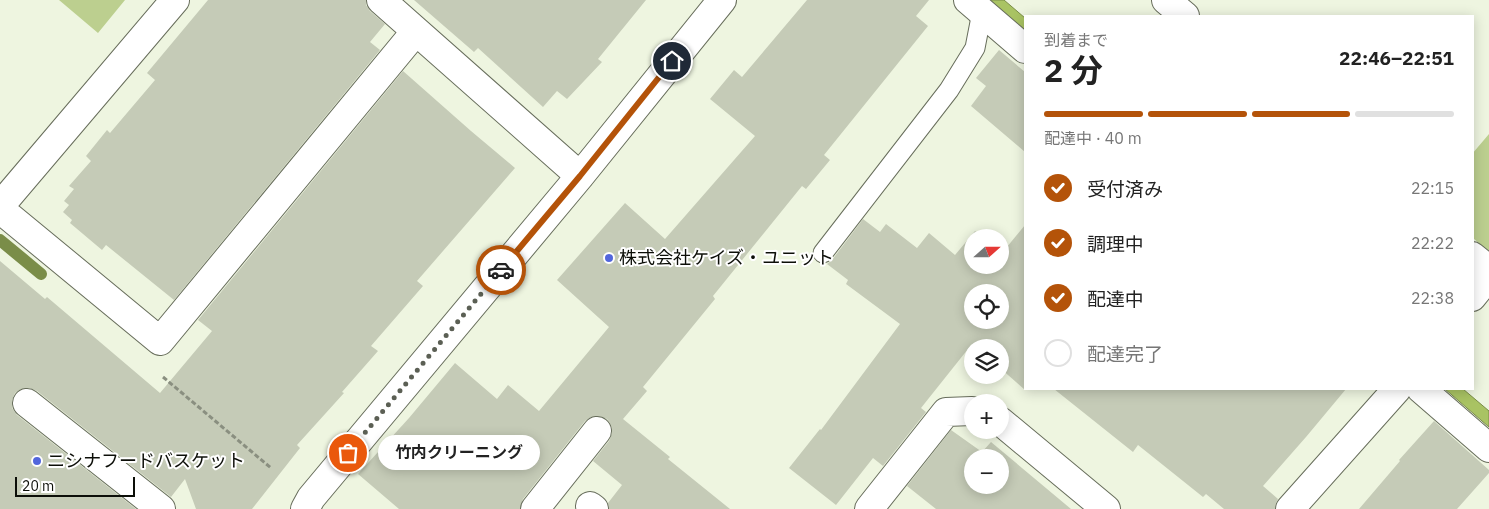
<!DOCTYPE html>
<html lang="ja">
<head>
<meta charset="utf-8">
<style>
	:root { --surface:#fff; --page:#f2f2f2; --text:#222; --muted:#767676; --line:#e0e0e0; --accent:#b45309 }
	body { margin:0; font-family:"IBM Plex Sans","Noto Sans JP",sans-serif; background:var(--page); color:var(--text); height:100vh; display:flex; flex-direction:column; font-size:19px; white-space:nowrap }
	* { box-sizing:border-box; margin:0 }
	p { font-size:16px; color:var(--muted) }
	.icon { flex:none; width:28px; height:28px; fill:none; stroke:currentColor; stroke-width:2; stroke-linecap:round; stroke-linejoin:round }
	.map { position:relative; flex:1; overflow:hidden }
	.sheet { position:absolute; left:1024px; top:15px; width:450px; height:375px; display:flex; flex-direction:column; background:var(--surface); border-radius:0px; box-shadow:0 2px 12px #0003 }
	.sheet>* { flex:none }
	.needle { width:32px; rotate:69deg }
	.tools { position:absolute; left:964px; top:229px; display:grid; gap:10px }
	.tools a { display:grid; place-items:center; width:45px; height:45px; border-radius:50%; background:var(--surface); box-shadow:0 2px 12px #0003; font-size:25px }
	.scale { position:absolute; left:15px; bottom:12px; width:120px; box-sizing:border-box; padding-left:5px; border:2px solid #0c0e08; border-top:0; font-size:14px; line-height:18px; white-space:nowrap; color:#0c0e08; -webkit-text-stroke:4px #fff; paint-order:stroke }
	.pin { position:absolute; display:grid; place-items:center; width:42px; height:42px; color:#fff; margin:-21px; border:2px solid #fff; border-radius:50%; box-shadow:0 1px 5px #0007 }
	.courier { position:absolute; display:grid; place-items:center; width:50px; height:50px; margin:-25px; border:4px solid #b45309; border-radius:50%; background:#fff; color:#222; box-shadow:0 1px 6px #0007 }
	.bubble { position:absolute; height:35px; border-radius:18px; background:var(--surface); box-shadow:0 2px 12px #0003; font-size:16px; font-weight:700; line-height:35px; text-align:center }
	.head em { font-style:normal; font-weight:700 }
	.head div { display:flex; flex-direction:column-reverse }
	.head { display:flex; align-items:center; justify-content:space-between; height:85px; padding:0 20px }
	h1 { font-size:32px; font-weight:700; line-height:38px }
	.bar { display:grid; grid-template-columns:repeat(4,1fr); gap:8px 5px; align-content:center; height:60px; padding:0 20px }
	.bar i { height:6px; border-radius:4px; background:var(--line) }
	.bar .on { background:var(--accent) }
	.bar p { grid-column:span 4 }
	ol { padding:0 20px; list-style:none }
	li { display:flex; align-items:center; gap:15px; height:55px }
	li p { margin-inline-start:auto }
	li .icon { padding:5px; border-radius:50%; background:var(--accent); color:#fff; stroke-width:4 }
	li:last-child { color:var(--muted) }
	li i { width:28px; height:28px; border:2px solid var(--line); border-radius:50% }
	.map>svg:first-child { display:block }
	.green { fill:#bccf8f }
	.water { fill:#a9c363; stroke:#7a8d48 }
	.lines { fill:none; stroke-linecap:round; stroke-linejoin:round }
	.stream { stroke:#7a8d48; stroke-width:12 }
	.building { fill:#c5cbb7; fill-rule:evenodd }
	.service-casing { stroke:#676d5b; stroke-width:21 }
	.minor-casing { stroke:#676d5b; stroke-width:30 }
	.path { stroke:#8a8f80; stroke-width:3; stroke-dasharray:5 2.5; stroke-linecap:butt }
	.service { stroke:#fff; stroke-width:19 }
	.minor { stroke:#fff; stroke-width:28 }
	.done { stroke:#5b5f54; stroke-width:5; stroke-dasharray:0 9 }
	.route { stroke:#b45309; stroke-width:6 }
	.poi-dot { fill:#5266dc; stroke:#fff; stroke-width:2 }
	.labels { text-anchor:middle; stroke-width:4; stroke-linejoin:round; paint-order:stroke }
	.poi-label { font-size:18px; fill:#0c0e08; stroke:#fff; text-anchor:start }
</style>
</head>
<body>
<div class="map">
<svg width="1489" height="509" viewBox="0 0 1489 509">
	<rect width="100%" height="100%" fill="#eef5e0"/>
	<path class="green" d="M59,0H125L98,33Z
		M1489,134V252L1473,238L1472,154Z"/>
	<path class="water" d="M986,0H1004L1025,18V32Z
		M1445,389H1463L1489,411V427Z"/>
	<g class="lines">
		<path class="stream" d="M0,240L41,274"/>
	</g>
	<path class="building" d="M208,0H366V5L370,11L385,24L370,42L380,50L174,300L106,245L102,250L70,223L72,220L63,212L69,205L64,201L74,189L69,186L91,161L86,156L107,130L110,133L155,80L147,73Z
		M414,0H646L598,59L602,62L567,99L557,91L543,107L478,48L474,52Z
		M807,0H929L916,16L928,26L824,155L830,160L806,189L802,186L713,296L715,299L643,387L647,391L623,419L670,457L668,459L730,509H609L608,503L622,485L593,461L609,441L612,433L611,425L607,419L599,416L591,417L585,421L523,499L520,509H399L358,474L409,418L455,363L497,399L508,385L539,411L609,327L557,280L625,203L665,239L755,136L710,99L734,70L742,77Z
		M999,50L1025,72V152L971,106L986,86L976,78Z
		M403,71L471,131L515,168L417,281L423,286L371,346L378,351L342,392L344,393L297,445L300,448L252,509H196L185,479L171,497L37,391L29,388L21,389L15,393L12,400V408L17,415L136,509H0V261L45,299L47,297L160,393L212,331L198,320Z
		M863,219L880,232L886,224L917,248L929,233L955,255L975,231L984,238H972V265H1000V251L1002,253L1025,225V390L1000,368V348H976L972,344L921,408L926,412L883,466L873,458L836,505L789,468L820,429L821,430L900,324L846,284L848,280L827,264L832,260ZM972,292H1000V320H972Z
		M1054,389H1346L1306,437L1263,486L1278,499L1275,505V509H1224L1206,494L1203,497L1138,445L1133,452Z
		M1434,421L1489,470V473L1457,509H1359L1400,461L1399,460Z
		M951,430L982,452L991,442L1071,509H936L907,486ZM972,458H1000V485H972Z"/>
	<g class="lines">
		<defs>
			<path id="service" d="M823,253L949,90L975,48L982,12"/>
			<path id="minor" d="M381,0L580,176
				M968,0L1025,49
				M1166,0L1185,16
				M0,206L175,0
				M0,209L160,341L416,31
				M1472,256L1489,270
				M1472,297L1489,276
				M1421,389L1489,448
				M27,403L161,509
				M1000,421L1106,509
				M590,506L594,509
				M305,509L311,498L580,176L722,0
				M535,509L597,431
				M869,509L946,412L972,411
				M1290,509L1397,389"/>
		</defs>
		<use href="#service" class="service-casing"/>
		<use href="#minor" class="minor-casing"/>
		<path class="path" d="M163,377L271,468"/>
		<use href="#service" class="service"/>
		<use href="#minor" class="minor"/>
	</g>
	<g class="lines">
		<path class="done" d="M348,453L501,270"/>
		<path class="route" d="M501,270L580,176L672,61"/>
	</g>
	<g class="poi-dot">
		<circle cx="609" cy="258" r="5"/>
		<circle cx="37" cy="461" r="5"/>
	</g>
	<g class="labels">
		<g class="poi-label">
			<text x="619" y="264">株式会社ケイズ・ユニット</text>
			<text x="47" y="467">ニシナフードバスケット</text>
		</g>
	</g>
</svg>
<div class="tools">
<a><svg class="needle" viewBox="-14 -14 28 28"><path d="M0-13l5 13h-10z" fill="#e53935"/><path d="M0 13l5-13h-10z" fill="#767676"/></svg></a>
<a><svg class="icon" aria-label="locate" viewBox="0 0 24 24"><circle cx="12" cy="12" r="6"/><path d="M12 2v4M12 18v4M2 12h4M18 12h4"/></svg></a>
<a><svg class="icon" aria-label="layers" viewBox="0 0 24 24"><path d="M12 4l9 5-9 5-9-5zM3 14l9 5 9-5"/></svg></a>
<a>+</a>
<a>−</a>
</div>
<div class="scale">20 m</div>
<div class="pin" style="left:348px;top:453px;background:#ea580c"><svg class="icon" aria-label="bag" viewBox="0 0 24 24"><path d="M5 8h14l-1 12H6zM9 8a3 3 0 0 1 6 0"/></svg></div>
<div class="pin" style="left:672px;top:61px;background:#1f2937"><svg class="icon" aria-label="home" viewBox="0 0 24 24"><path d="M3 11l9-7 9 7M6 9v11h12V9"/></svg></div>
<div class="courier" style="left:501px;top:270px"><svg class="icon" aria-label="car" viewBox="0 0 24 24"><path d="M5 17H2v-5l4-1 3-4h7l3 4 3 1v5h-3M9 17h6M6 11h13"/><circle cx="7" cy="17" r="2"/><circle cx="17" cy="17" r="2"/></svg></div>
<div class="bubble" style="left:378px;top:435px;width:162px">竹内クリーニング</div>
<section class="sheet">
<div class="head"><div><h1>2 分</h1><p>到着まで</p></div><em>22:46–22:51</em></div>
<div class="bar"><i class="on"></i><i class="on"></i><i class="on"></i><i></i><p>配達中 · 40 m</p></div>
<ol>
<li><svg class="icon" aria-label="check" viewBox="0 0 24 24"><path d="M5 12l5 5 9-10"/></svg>受付済み<p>22:15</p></li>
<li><svg class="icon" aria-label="check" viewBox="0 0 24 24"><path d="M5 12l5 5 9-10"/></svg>調理中<p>22:22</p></li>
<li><svg class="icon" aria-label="check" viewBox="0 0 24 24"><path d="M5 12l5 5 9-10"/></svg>配達中<p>22:38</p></li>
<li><i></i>配達完了</li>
</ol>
</section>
</div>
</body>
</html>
